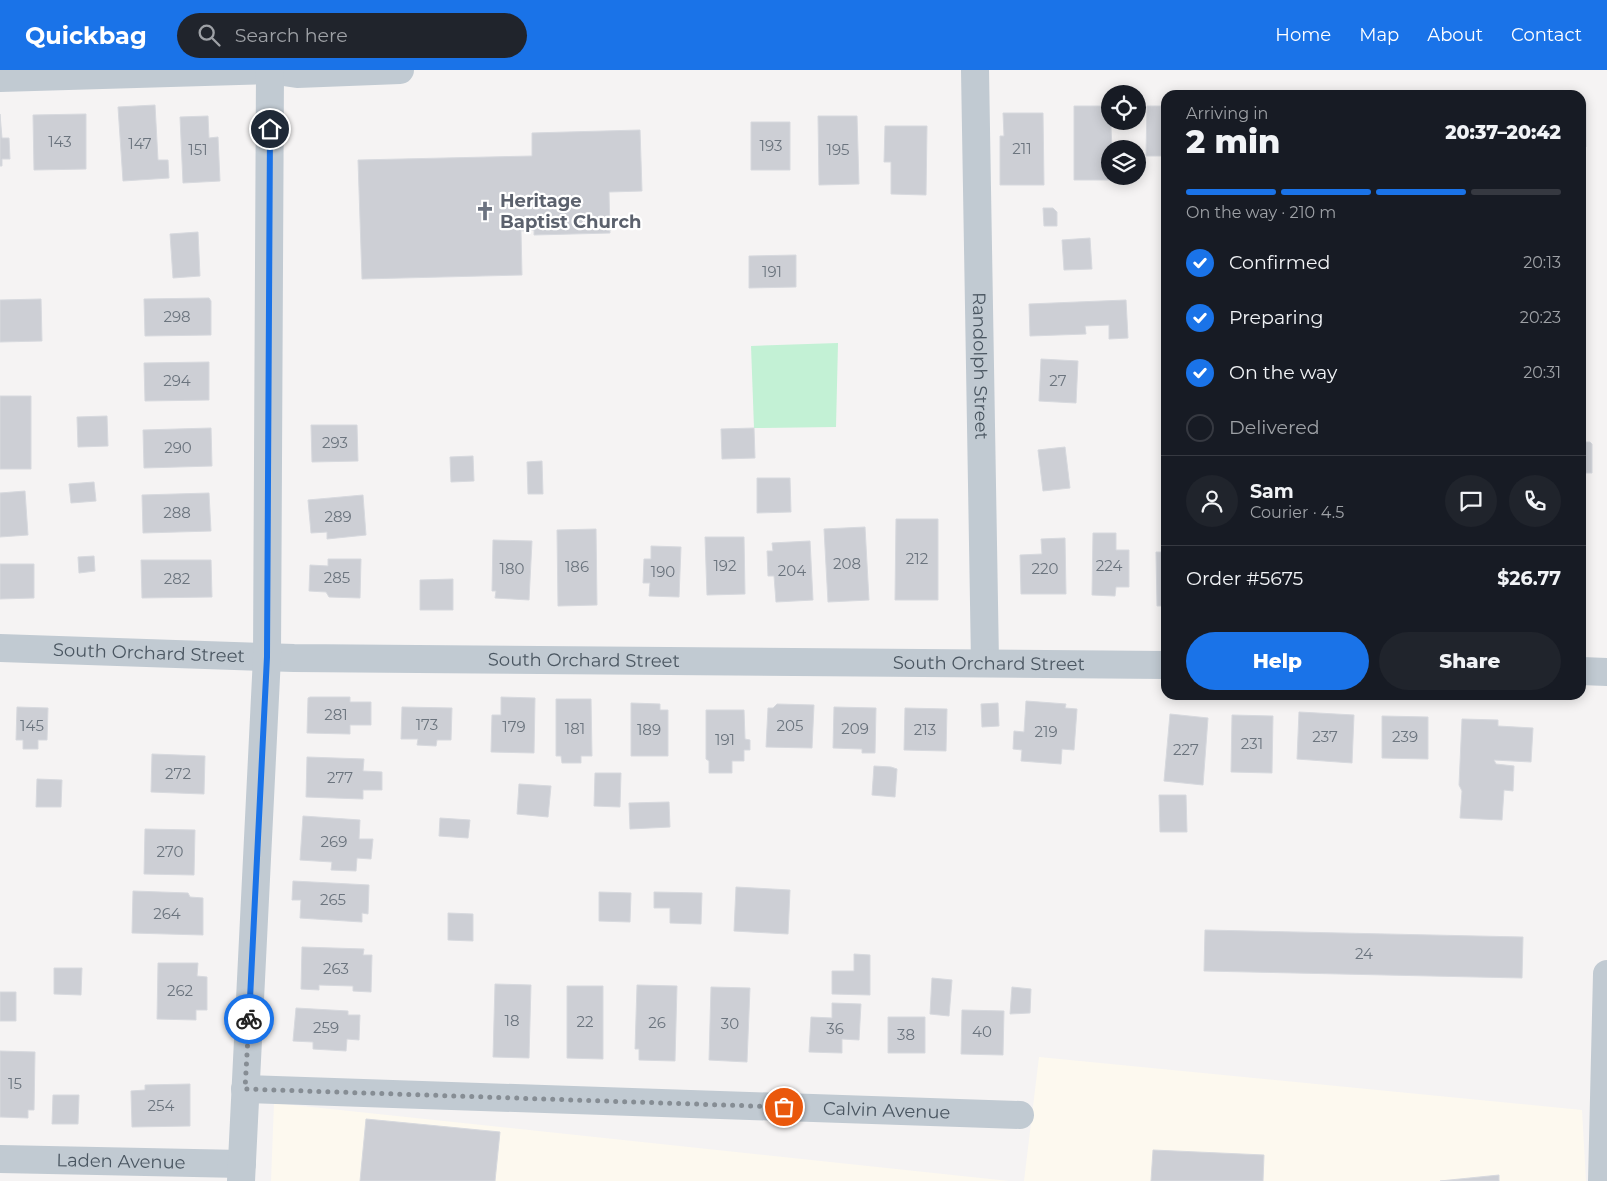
<!DOCTYPE html>
<html lang="en">
<head>
<meta charset="utf-8">
<style>
	:root { --surface:#171b24; --page:#20242c; --text:#f1f3f6; --muted:#9ea1a6; --line:#363941; --accent:#1a73e8 }
	body { margin:0; font-family:Montserrat,sans-serif; background:var(--page); color:var(--text); height:100vh; display:flex; flex-direction:column; font-size:19px; white-space:nowrap }
	* { box-sizing:border-box; margin:0 }
	p { font-size:16px; color:var(--muted) }
	.icon { flex:none; width:28px; height:28px; fill:none; stroke:currentColor; stroke-width:2; stroke-linecap:round; stroke-linejoin:round }
	.map { position:relative; flex:1; overflow:hidden }
	.sheet { position:absolute; left:1161px; top:20px; width:425px; height:610px; display:flex; flex-direction:column; background:var(--surface); border-radius:15px; box-shadow:0 2px 12px #0003 }
	.sheet>* { flex:none }
	.buttons { position:absolute; left:1101px; top:15px; display:grid; gap:10px }
	.buttons a { display:grid; place-items:center; width:45px; height:45px; border-radius:50%; background:var(--surface); box-shadow:0 2px 12px #0003; font-size:25px }
	.pin { position:absolute; display:grid; place-items:center; width:42px; height:42px; color:#fff; margin:-21px; border:2px solid #fff; border-radius:50%; box-shadow:0 1px 5px #0007 }
	.courier { position:absolute; display:grid; place-items:center; width:50px; height:50px; margin:-25px; border:4px solid #1a73e8; border-radius:50%; background:#fff; color:#222; box-shadow:0 1px 6px #0007 }
	.head em { font-style:normal; font-weight:800 }
	.head div { display:flex; flex-direction:column-reverse }
	.head { display:flex; align-items:center; justify-content:space-between; height:85px; padding:0 25px }
	h1 { font-size:32px; font-weight:800; line-height:38px }
	.bar { display:grid; grid-template-columns:repeat(4,1fr); gap:8px 5px; align-content:center; height:60px; padding:0 25px }
	.bar i { height:6px; border-radius:4px; background:var(--line) }
	.bar .on { background:var(--accent) }
	.bar p { grid-column:span 4 }
	.line { display:flex; align-items:center; gap:12px; padding:0 25px; border-top:1px solid var(--line) }
	.line div { flex:1 }
	.round { display:grid; place-items:center; flex:none; width:52px; height:52px; border-radius:26px; background:var(--page) }
	ol { padding:0 25px; list-style:none }
	li { display:flex; align-items:center; gap:15px; height:55px }
	li p { margin-inline-start:auto }
	li .icon { padding:5px; border-radius:50%; background:var(--accent); color:#fff; stroke-width:4 }
	li:last-child { color:var(--muted) }
	li i { width:28px; height:28px; border:2px solid var(--line); border-radius:50% }
	.button { display:flex; gap:10px; margin-top:auto; padding:10px 25px }
	.button a { flex:1; height:58px; border-radius:30px; background:var(--accent); color:#fff; font-size:20px; font-weight:800; line-height:58px; text-align:center }
	.button a+a { background:var(--page); color:var(--text) }
	header { display:flex; align-items:center; gap:30px; box-sizing:border-box; height:70px; padding:0 25px; background:var(--accent); color:#fff }
	header strong { font-size:24px }
	nav { display:flex; gap:28px; margin-inline-start:auto; font-size:18px }
	.search { width:350px; height:45px; background:var(--page); display:flex; align-items:center; gap:12px; box-sizing:border-box; padding:0 18px; border-radius:28px; color:var(--muted); font-size:19px }
	.map>svg:first-child { display:block }
	.commercial { fill:#fdf9ef }
	.green { fill:#c3f1d5 }
	.building { fill:#cdcfd5; stroke:#d7d9de }
	.lines { fill:none; stroke-linecap:round; stroke-linejoin:round }
	.minor { stroke:#c1cad2; stroke-width:28 }
	.done { stroke:#868d94; stroke-width:5; stroke-dasharray:0 9 }
	.route { stroke:#1a73e8; stroke-width:6 }
	.labels { text-anchor:middle; stroke-width:4.5; stroke-linejoin:round; paint-order:stroke }
	.number-label { font-size:15px; fill:#6b747e }
	.worship-label { font-size:18px; font-weight:bold; fill:#5b616d; stroke:#fff; text-anchor:start }
	.street-label { font-size:18px; fill:#4a5661; stroke:#fff }
</style>
</head>
<body>
<header>
<strong>Quickbag</strong>
<div class="search"><svg class="icon" aria-label="search" viewBox="0 0 24 24"><circle cx="10" cy="10" r="6"/><path d="M15 15l6 6"/></svg>Search here</div>
<nav><a>Home</a><a>Map</a><a>About</a><a>Contact</a></nav>
</header>
<div class="map">
<svg width="1607" height="1111" viewBox="0 0 1607 1111">
	<rect width="100%" height="100%" fill="#f5f3f3"/>
	<path class="commercial" d="M1039,987L1582,1040L1586,1111H1024Z
		M274,1033L1009,1111H271Z"/>
	<path class="green" d="M838,273L836,357L754,358L751,276Z"/>
	<path class="building" d="M1581,33H1586V77H1581Z
		M155,35L158,90H168L169,108L123,111L118,37Z
		M1074,36H1110L1112,79H1110V106H1112V110H1074Z
		M1147,36H1166V86H1146Z
		M1003,43H1043L1044,115H1000V66H1004Z
		M0,44L2,68H9L10,89H2V96H0Z
		M86,44V99L34,100L33,45Z
		M208,46L209,68L218,67L220,111L183,113L180,47Z
		M818,46H857L859,114L819,115Z
		M751,52H790V100H751Z
		M885,56H927L926,125L891,124V92H884Z
		M640,60L642,121L609,122L610,163L534,165V160L521,161L522,205L362,209L358,90L532,86V63Z
		M1043,138H1053L1057,142V156H1044Z
		M198,162L200,206L173,208L170,164Z
		M1090,168L1092,199L1064,200L1062,170Z
		M796,185V217L749,218V186Z
		M209,228L211,231V265L145,266L144,229Z
		M41,229L42,271L0,272V230Z
		M1126,230L1128,268L1109,269V255L1085,256L1086,264L1030,266L1029,234Z
		M1041,289L1078,291L1076,333L1039,331Z
		M209,292V330L145,331L144,293Z
		M0,326H31V399H0Z
		M107,346L108,376L78,377L77,347Z
		M311,355H357L358,391L312,392Z
		M211,358L212,396L144,398L143,360Z
		M754,358L755,388L722,389L721,359Z
		M1581,372H1590L1592,374V403H1581Z
		M1065,377L1070,418L1043,421L1038,380Z
		M473,386L474,411L451,412L450,387Z
		M542,391L543,424H528L527,392Z
		M757,408H790L791,442L757,443Z
		M94,412L96,431L71,433L69,414Z
		M25,421L28,465L0,467V423Z
		M209,423L211,461L143,463L142,425Z
		M363,425L366,465L327,469V462L311,463L308,430Z
		M896,449H938V530H895Z
		M865,457L869,530L828,532L824,459Z
		M596,459L597,535L558,536L557,460Z
		M1093,463H1116V480H1129V517H1116L1115,526L1092,525Z
		M705,467H744L745,524L707,525Z
		M1065,468L1066,524H1021L1020,485L1042,484L1041,469Z
		M493,470L532,471L529,530L495,528L496,521H492Z
		M810,471L813,530L776,532L774,506H768L767,481H773L772,473Z
		M651,476L681,477L679,527L649,526L650,513H643L644,489H651Z
		M1156,482H1166V536H1157Z
		M94,486L95,501L79,503L78,487Z
		M328,489H361L360,528L329,527L326,522L309,521L310,495L328,496Z
		M141,490H211L212,527L142,528Z
		M0,494H34V528L0,529Z
		M453,509V540H420V510Z
		M310,627H350V632H371V655H350V664L307,663L308,628Z
		M501,627L535,628L534,683L491,682L492,645H501Z
		M556,629H591L592,686H581V693H562L561,686H556Z
		M1026,631L1066,634L1065,638L1077,639L1074,680L1062,679L1061,694L1021,691L1022,680L1013,679L1014,661L1024,662Z
		M631,633L660,634V640H668V686H631Z
		M998,633L999,656L982,657L981,634Z
		M777,634L814,635L812,678L766,677L768,638H773Z
		M17,637L48,638L47,670H38V679H23V670H16Z
		M402,637L452,638L451,670H437L436,676L417,675L418,669H401Z
		M834,637L876,638L875,683H862V679L833,678Z
		M905,638L947,639L946,681L904,680Z
		M706,640H744L745,669L750,670V680H744V691H732V703H709V691L706,689Z
		M1299,642L1354,645L1352,693L1297,689Z
		M1170,644L1208,648L1203,715L1164,711Z
		M1232,645L1273,646L1272,703L1231,702Z
		M1382,646L1428,647V689L1382,688Z
		M1462,649L1498,650V656L1533,658L1531,692L1494,690L1496,694L1514,696L1513,721L1504,720L1502,750L1460,748L1462,721L1459,715Z
		M152,684L205,686L204,724L151,722Z
		M307,687L364,689L363,701L382,702V720H363V729L306,727Z
		M874,696L891,697L897,699L895,727L872,725Z
		M595,703H621L620,737L594,736Z
		M37,709L62,710L61,737H36Z
		M519,714L551,716L548,747L517,744Z
		M1159,725H1186L1187,762H1160Z
		M669,732L670,757L630,759L629,733Z
		M303,746L360,750L359,769H373L371,789L357,788L356,801L331,800L332,792L300,790Z
		M440,748L470,750L468,768L439,766Z
		M145,759L195,760L194,805L144,804Z
		M293,811L369,815L368,844L362,843V852L300,848L301,830H292Z
		M736,817L790,820L788,864L734,861Z
		M133,821L188,823L190,827L203,828V865L132,863Z
		M599,822L631,823L630,852L599,851Z
		M654,822L702,823L701,854L670,853V838H654Z
		M448,843L473,844V871L448,870Z
		M1205,860L1523,867L1522,908L1204,901Z
		M302,877L364,879L363,885H372L371,922L353,921V916L319,915V920L301,919Z
		M854,884L870,885V925L832,924V901H854Z
		M158,893H198L197,906L207,907V940H196V950L157,949Z
		M54,898H82L81,925L54,924Z
		M932,908L952,910L949,946L930,944Z
		M495,914L531,915L529,988L493,987Z
		M637,915L677,916L675,991L639,990V979H635Z
		M567,916H603V989L567,988Z
		M711,917L750,918L747,992L709,990Z
		M1012,917L1031,919L1030,943L1010,944Z
		M0,922H16V951H0Z
		M832,933L861,934L859,970L842,969V983L809,982L811,947L832,948Z
		M296,938L348,941V945H360L359,970L347,969L346,981L313,979V972L293,971Z
		M962,940L1004,941L1003,985L961,984Z
		M888,947H925V983H888Z
		M0,981L35,982L34,1040H28V1048L0,1047Z
		M190,1014V1056L132,1057L131,1021L145,1020V1015Z
		M53,1025H79L78,1054H52Z
		M366,1049L500,1062L495,1111H360Z
		M1153,1080L1264,1085L1263,1111H1151Z
		M1499,1105V1111H1440Z"/>
	<g class="lines">
		<g class="minor">
			<path id="s1" d="M975,0L985,592"/>
			<path d="M0,8L270,0L297,4L400,0"/>
			<path id="s2" d="M0,578L294,588L1166,595"/>
			<path d="M1581,601L1607,602"/>
			<path id="s3" d="M245,1019L1020,1045"/>
			<path id="s4" d="M0,1089L242,1094"/>
			<path d="M241,1111L267,587L270,0"/>
			<path d="M1602,1111L1607,904"/>
		</g>
	</g>
	<g class="lines">
		<path class="done" d="M249,949L245,1019L784,1037"/>
		<path class="route" d="M249,949L267,587L270,59"/>
	</g>
	<defs>
		<symbol id="church-bare" viewBox="-9 -9 18 18"><path d="M-1.2-6h2.4v3.5h3.3v2.4h-3.3V6h-2.4V-.1h-3.3v-2.4h3.3Z" fill="#6b7280" stroke="#fff" stroke-width="2.5" paint-order="stroke"/></symbol>
	</defs>
	<g fill-rule="evenodd">
		<use href="#church-bare" x="471" y="127" width="28" height="28"/>
	</g>
	<g class="labels">
		<g class="number-label">
			<text x="60" y="77">143</text>
			<text x="140" y="79">147</text>
			<text x="771" y="81">193</text>
			<text x="1022" y="84">211</text>
			<text x="198" y="85">151</text>
			<text x="838" y="85">195</text>
			<text x="772" y="207">191</text>
			<text x="177" y="252">298</text>
			<text x="177" y="316">294</text>
			<text x="1058" y="316">27</text>
			<text x="335" y="378">293</text>
			<text x="178" y="383">290</text>
			<text x="177" y="448">288</text>
			<text x="338" y="452">289</text>
			<text x="917" y="494">212</text>
			<text x="847" y="499">208</text>
			<text x="725" y="501">192</text>
			<text x="1109" y="501">224</text>
			<text x="577" y="502">186</text>
			<text x="512" y="504">180</text>
			<text x="1045" y="504">220</text>
			<text x="792" y="506">204</text>
			<text x="663" y="507">190</text>
			<text x="337" y="513">285</text>
			<text x="177" y="514">282</text>
			<text x="336" y="650">281</text>
			<text x="427" y="660">173</text>
			<text x="32" y="661">145</text>
			<text x="790" y="661">205</text>
			<text x="514" y="662">179</text>
			<text x="575" y="664">181</text>
			<text x="855" y="664">209</text>
			<text x="649" y="665">189</text>
			<text x="925" y="665">213</text>
			<text x="1046" y="667">219</text>
			<text x="1325" y="672">237</text>
			<text x="1405" y="672">239</text>
			<text x="725" y="675">191</text>
			<text x="1252" y="679">231</text>
			<text x="1186" y="685">227</text>
			<text x="178" y="709">272</text>
			<text x="340" y="713">277</text>
			<text x="334" y="777">269</text>
			<text x="170" y="787">270</text>
			<text x="333" y="835">265</text>
			<text x="167" y="849">264</text>
			<text x="1364" y="889">24</text>
			<text x="336" y="904">263</text>
			<text x="180" y="926">262</text>
			<text x="512" y="956">18</text>
			<text x="585" y="957">22</text>
			<text x="657" y="958">26</text>
			<text x="730" y="959">30</text>
			<text x="326" y="963">259</text>
			<text x="835" y="964">36</text>
			<text x="982" y="967">40</text>
			<text x="906" y="970">38</text>
			<text x="15" y="1019">15</text>
			<text x="161" y="1041">254</text>
		</g>
		<g class="worship-label">
			<text x="500" y="137">Heritage<tspan x="500" dy="21">Baptist Church</tspan></text>
		</g>
		<g class="street-label">
			<text dy="6" stroke="none"><textPath href="#s1" startOffset="296">Randolph Street</textPath></text>
			<text dy="6" stroke="none"><textPath href="#s2" startOffset="149">South Orchard Street</textPath></text>
			<text dy="6" stroke="none"><textPath href="#s2" startOffset="584">South Orchard Street</textPath></text>
			<text dy="6" stroke="none"><textPath href="#s2" startOffset="989">South Orchard Street</textPath></text>
			<text dy="6" stroke="none"><textPath href="#s3" startOffset="642">Calvin Avenue</textPath></text>
			<text dy="6" stroke="none"><textPath href="#s4" startOffset="121">Laden Avenue</textPath></text>
		</g>
	</g>
</svg>
<div class="buttons">
<a><svg class="icon" aria-label="locate" viewBox="0 0 24 24"><circle cx="12" cy="12" r="6"/><path d="M12 2v4M12 18v4M2 12h4M18 12h4"/></svg></a>
<a><svg class="icon" aria-label="layers" viewBox="0 0 24 24"><path d="M12 4l9 5-9 5-9-5zM3 14l9 5 9-5"/></svg></a>
</div>
<div class="pin" style="left:784px;top:1037px;background:#ea580c"><svg class="icon" aria-label="bag" viewBox="0 0 24 24"><path d="M5 8h14l-1 12H6zM9 8a3 3 0 0 1 6 0"/></svg></div>
<div class="pin" style="left:270px;top:59px;background:#1f2937"><svg class="icon" aria-label="home" viewBox="0 0 24 24"><path d="M3 11l9-7 9 7M6 9v11h12V9"/></svg></div>
<div class="courier" style="left:249px;top:949px"><svg class="icon" aria-label="bike" viewBox="0 0 24 24"><circle cx="6" cy="16" r="4"/><circle cx="18" cy="16" r="4"/><path d="M6 16l4-8h5l3 8M10 8l3 8H6M13 5h3"/></svg></div>
<section class="sheet">
<div class="head"><div><h1>2 min</h1><p>Arriving in</p></div><em>20:37–20:42</em></div>
<div class="bar"><i class="on"></i><i class="on"></i><i class="on"></i><i></i><p>On the way · 210 m</p></div>
<ol>
<li><svg class="icon" aria-label="check" viewBox="0 0 24 24"><path d="M5 12l5 5 9-10"/></svg>Confirmed<p>20:13</p></li>
<li><svg class="icon" aria-label="check" viewBox="0 0 24 24"><path d="M5 12l5 5 9-10"/></svg>Preparing<p>20:23</p></li>
<li><svg class="icon" aria-label="check" viewBox="0 0 24 24"><path d="M5 12l5 5 9-10"/></svg>On the way<p>20:31</p></li>
<li><i></i>Delivered</li>
</ol>
<div class="line" style="height:90px"><a class="round"><svg class="icon" aria-label="person" viewBox="0 0 24 24"><circle cx="12" cy="8" r="4"/><path d="M4 21q1-7 8-7t8 7"/></svg></a><div><b>Sam</b><p>Courier · 4.5</p></div><a class="round"><svg class="icon" aria-label="chat" viewBox="0 0 24 24"><path d="M4 5h16v11H9l-5 4z"/></svg></a><a class="round"><svg class="icon" aria-label="phone" viewBox="0 0 24 24"><path d="M5 4h4l2 5-3 2q2 4 5 5l2-3 5 2v4C11 20 4 13 5 4z"/></svg></a></div>
<div class="line" style="height:65px"><div>Order #5675</div><b>$26.77</b></div>
<div class="button"><a>Help</a><a>Share</a></div>
</section>
</div>
</body>
</html>
